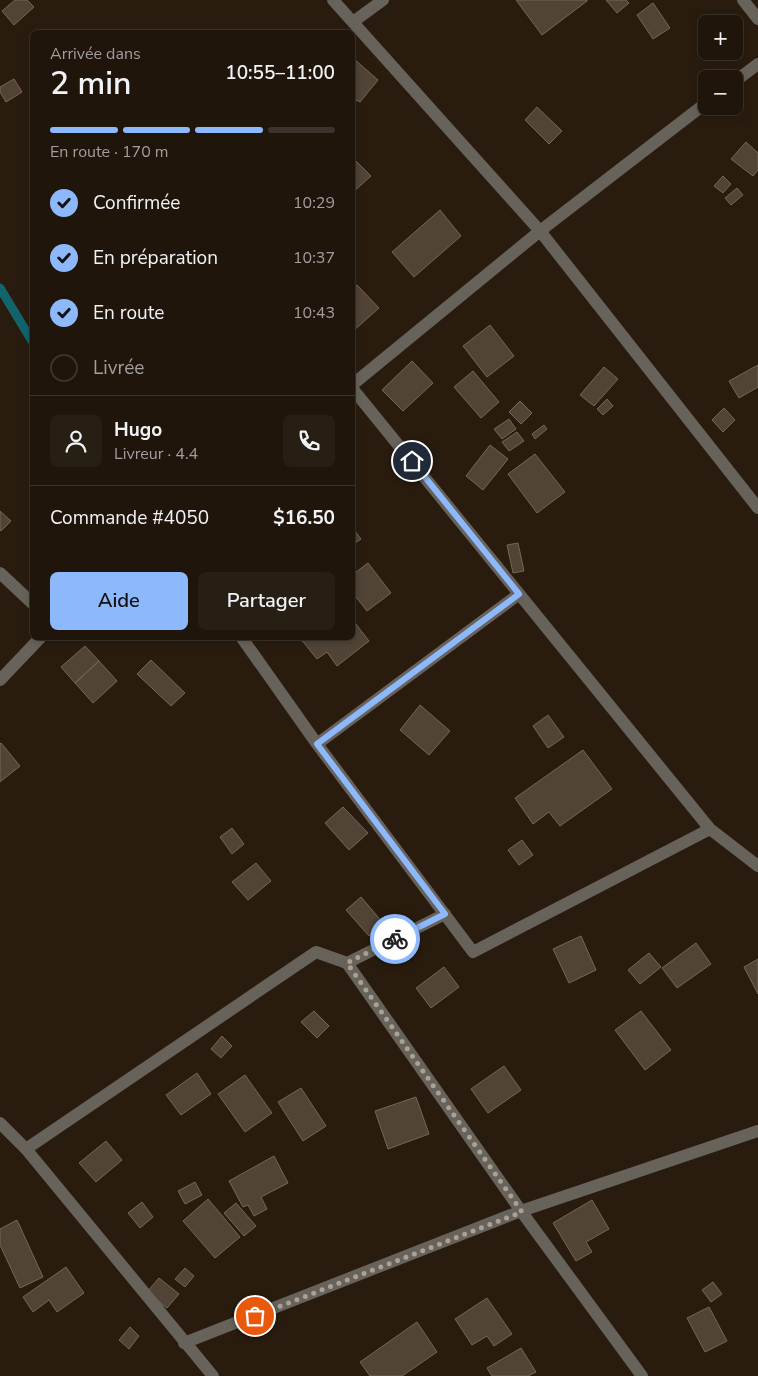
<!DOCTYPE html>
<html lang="fr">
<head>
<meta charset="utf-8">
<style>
	:root { --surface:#1f150b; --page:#271e14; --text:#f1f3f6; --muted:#a19f9d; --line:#3c342c; --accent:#8db9fc }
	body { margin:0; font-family:"Nunito Sans",sans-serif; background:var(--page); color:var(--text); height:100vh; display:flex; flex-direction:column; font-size:19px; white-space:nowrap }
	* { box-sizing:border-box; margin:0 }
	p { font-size:16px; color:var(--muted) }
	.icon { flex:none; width:28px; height:28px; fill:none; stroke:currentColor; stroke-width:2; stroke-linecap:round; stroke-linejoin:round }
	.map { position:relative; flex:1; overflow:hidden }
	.side { position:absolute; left:30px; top:30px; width:325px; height:610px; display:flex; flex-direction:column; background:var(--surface); border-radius:8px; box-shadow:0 2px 8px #0003,0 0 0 1px var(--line) }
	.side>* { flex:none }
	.fabs { position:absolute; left:698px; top:15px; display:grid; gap:10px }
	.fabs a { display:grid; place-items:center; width:45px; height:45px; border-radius:8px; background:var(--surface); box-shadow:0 2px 8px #0003,0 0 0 1px var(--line); font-size:25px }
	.pin { position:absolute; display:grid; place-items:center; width:42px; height:42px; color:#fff; margin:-21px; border:2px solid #fff; border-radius:50%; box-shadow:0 1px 5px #0007 }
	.courier { position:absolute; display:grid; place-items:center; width:50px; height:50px; margin:-25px; border:4px solid #8db9fc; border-radius:50%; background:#fff; color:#222; box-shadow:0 1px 6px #0007 }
	.overview em { font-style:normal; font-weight:600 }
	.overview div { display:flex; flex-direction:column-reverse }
	.overview { display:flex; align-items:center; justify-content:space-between; height:85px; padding:0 20px }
	h1 { font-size:32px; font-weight:600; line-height:38px }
	.bar { display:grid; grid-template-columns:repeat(4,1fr); gap:8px 5px; align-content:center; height:60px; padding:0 20px }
	.bar i { height:6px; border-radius:4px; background:var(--line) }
	.bar .active { background:var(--accent) }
	.bar p { grid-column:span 4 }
	.line { display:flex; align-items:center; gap:12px; padding:0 20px; border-top:1px solid var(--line) }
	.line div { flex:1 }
	.round { display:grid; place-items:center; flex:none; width:52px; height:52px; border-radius:8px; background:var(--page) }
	ol { padding:0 20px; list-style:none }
	li { display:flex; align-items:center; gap:15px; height:55px }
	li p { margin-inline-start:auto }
	li .icon { padding:5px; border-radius:50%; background:var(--accent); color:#111; stroke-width:4 }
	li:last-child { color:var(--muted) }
	li i { width:28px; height:28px; border:2px solid var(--line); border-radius:50% }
	.button { display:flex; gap:10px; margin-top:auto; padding:10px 20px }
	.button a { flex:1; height:58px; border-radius:8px; background:var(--accent); color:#111; font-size:20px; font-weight:600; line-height:58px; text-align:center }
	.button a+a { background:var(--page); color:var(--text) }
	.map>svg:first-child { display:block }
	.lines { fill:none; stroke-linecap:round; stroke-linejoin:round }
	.stream { stroke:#11646c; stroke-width:9 }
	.building { fill:#514335; stroke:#766657 }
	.service { stroke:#67635b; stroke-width:12 }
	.minor { stroke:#67635b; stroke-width:12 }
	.done { stroke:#aaa096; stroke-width:5; stroke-dasharray:0 9 }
	.route { stroke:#8db9fc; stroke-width:6 }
</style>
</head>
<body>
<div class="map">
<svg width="758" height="1376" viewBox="0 0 758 1376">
	<rect width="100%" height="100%" fill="#291c0f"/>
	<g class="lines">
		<path class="stream" d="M0,288L32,341"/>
	</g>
	<path class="building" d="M15,0H27L34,7L14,25L2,11Z
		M516,0H587V1L542,35Z
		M606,0H626L629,3L617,13Z
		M653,3L670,28L653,39L637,15Z
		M354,59L378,80L360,102L352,98Z
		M14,79L22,92L6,102L0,92V87Z
		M537,107L562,131L549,144L525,120Z
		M746,142L758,153V170L753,176L731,159Z
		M352,157L371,176L352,193Z
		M723,176L731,184L723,193L714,186Z
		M737,188L743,195L731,205L725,198Z
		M440,210L461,236L414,277L392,252Z
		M357,285L379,308L352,332V289Z
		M490,325L514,356L487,377L463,346Z
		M412,361L433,383L403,411L382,390Z
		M758,365V387L739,398L729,381Z
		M604,367L618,379L594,406L580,395Z
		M473,371L499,402L481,418L454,387Z
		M607,399L613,406L603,415L597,409Z
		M520,401L532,413L521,424L509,412Z
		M724,408L735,420L723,432L712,420Z
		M509,419L516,429L502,439L494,429Z
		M544,425L547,429L535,439L532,434Z
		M517,432L524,441L509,451L502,442Z
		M490,445L508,459L483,490L466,476Z
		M535,454L565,492L537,513L508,474Z
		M0,511L11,521L1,531L0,530Z
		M352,527L361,539L352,545Z
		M518,543L524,571L513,573L507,545Z
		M368,563L391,593L367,611L352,592V575Z
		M352,619L369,641L337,666L327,652L317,659L300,638H352Z
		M85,646L99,661L75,683L61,667Z
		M151,660L185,693L171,706L137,674Z
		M99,661L117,681L93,703L75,683Z
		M420,705L450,731L429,755L400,730Z
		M548,715L564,737L548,748L533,726Z
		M1,743L20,766L0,782V744Z
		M583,750L612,789L560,826L549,812L533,824L515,798Z
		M343,807L368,833L349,850L325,823Z
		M232,828L244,844L232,854L220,837Z
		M522,840L533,855L519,865L508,850Z
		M256,863L271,881L248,900L232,882Z
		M361,897L384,924L369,936L346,910Z
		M581,936L596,970L569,983L553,949Z
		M696,943L711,964L677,988L662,968Z
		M649,953L661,967L640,984L628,970Z
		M758,959V994L744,967Z
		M444,967L459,987L431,1008L416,988Z
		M314,1011L329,1026L317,1038L301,1022Z
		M641,1011L671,1050L645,1070L615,1030Z
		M222,1036L232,1046L221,1058L211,1049Z
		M504,1066L521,1090L488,1113L471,1089Z
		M197,1073L211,1094L181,1115L166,1095Z
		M245,1075L272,1113L245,1132L218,1094Z
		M301,1088L326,1126L303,1141L278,1102Z
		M416,1097L429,1134L388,1149L375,1111Z
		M106,1141L122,1160L96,1182L79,1163Z
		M274,1156L288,1183L261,1197L267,1209L254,1216L248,1205L243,1207L229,1181Z
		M195,1182L202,1195L185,1204L178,1191Z
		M208,1199L240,1237L215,1258L183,1221Z
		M592,1200L609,1229L586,1242L592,1252L576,1261L553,1223Z
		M142,1202L153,1217L140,1228L128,1213Z
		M236,1203L256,1226L244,1236L224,1213Z
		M17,1220L43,1277L20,1288L0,1245V1229Z
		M66,1267L84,1293L57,1312L49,1300L33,1312L23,1297Z
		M185,1268L194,1276L185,1287L175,1279Z
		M159,1278L179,1294L167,1308L147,1292Z
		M713,1282L722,1294L711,1302L702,1290Z
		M487,1298L512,1334L494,1346L487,1336L472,1345L455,1319Z
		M709,1307L727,1341L705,1352L687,1318Z
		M417,1322L437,1352L402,1376H370L360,1362Z
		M130,1327L139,1336L129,1349L119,1340Z
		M521,1348L536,1372L528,1376H492L487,1368Z"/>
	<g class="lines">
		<path class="service" d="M26,1149L316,952L347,963"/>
		<path class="minor" d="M333,0L540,231L758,508
			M743,0L758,19
			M353,22L383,0
			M734,82L758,64
			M352,385L540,231L706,103
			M352,388L710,829L758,866
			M0,573L32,603
			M242,638L317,744L473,952L710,829
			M0,680L40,638
			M317,744L519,594
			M445,914L347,963L521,1211L642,1376
			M0,1123L26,1149L213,1376
			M184,1343L521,1211L758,1131"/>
	</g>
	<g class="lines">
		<path class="done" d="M255,1316L522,1212L347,963L395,939"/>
		<path class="route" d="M395,939L445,914L317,744L519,594L412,461"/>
	</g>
</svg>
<div class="fabs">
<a>+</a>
<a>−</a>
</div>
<div class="pin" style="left:255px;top:1316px;background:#ea580c"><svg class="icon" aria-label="bag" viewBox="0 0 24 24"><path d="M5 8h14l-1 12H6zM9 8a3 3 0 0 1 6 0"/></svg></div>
<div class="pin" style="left:412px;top:461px;background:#1f2937"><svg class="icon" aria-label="home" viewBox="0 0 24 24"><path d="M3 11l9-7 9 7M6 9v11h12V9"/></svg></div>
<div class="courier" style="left:395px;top:939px"><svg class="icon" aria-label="bike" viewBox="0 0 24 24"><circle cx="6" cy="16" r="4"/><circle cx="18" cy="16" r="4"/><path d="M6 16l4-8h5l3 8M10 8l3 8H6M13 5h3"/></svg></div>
<section class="side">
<div class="overview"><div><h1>2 min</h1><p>Arrivée dans</p></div><em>10:55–11:00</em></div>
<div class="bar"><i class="active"></i><i class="active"></i><i class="active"></i><i></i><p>En route · 170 m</p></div>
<ol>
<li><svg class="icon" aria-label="check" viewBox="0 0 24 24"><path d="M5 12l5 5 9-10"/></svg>Confirmée<p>10:29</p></li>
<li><svg class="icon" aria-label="check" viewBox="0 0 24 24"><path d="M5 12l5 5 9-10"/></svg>En préparation<p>10:37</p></li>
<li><svg class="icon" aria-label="check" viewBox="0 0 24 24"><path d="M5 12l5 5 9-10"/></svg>En route<p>10:43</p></li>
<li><i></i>Livrée</li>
</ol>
<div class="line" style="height:90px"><a class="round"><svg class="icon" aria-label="person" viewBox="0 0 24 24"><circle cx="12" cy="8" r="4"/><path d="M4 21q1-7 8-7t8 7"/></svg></a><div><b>Hugo</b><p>Livreur · 4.4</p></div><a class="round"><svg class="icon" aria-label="phone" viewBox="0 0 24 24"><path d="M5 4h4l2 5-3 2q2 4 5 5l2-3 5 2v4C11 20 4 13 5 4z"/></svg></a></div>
<div class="line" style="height:65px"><div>Commande #4050</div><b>$16.50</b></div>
<div class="button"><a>Aide</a><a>Partager</a></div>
</section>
</div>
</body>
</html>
